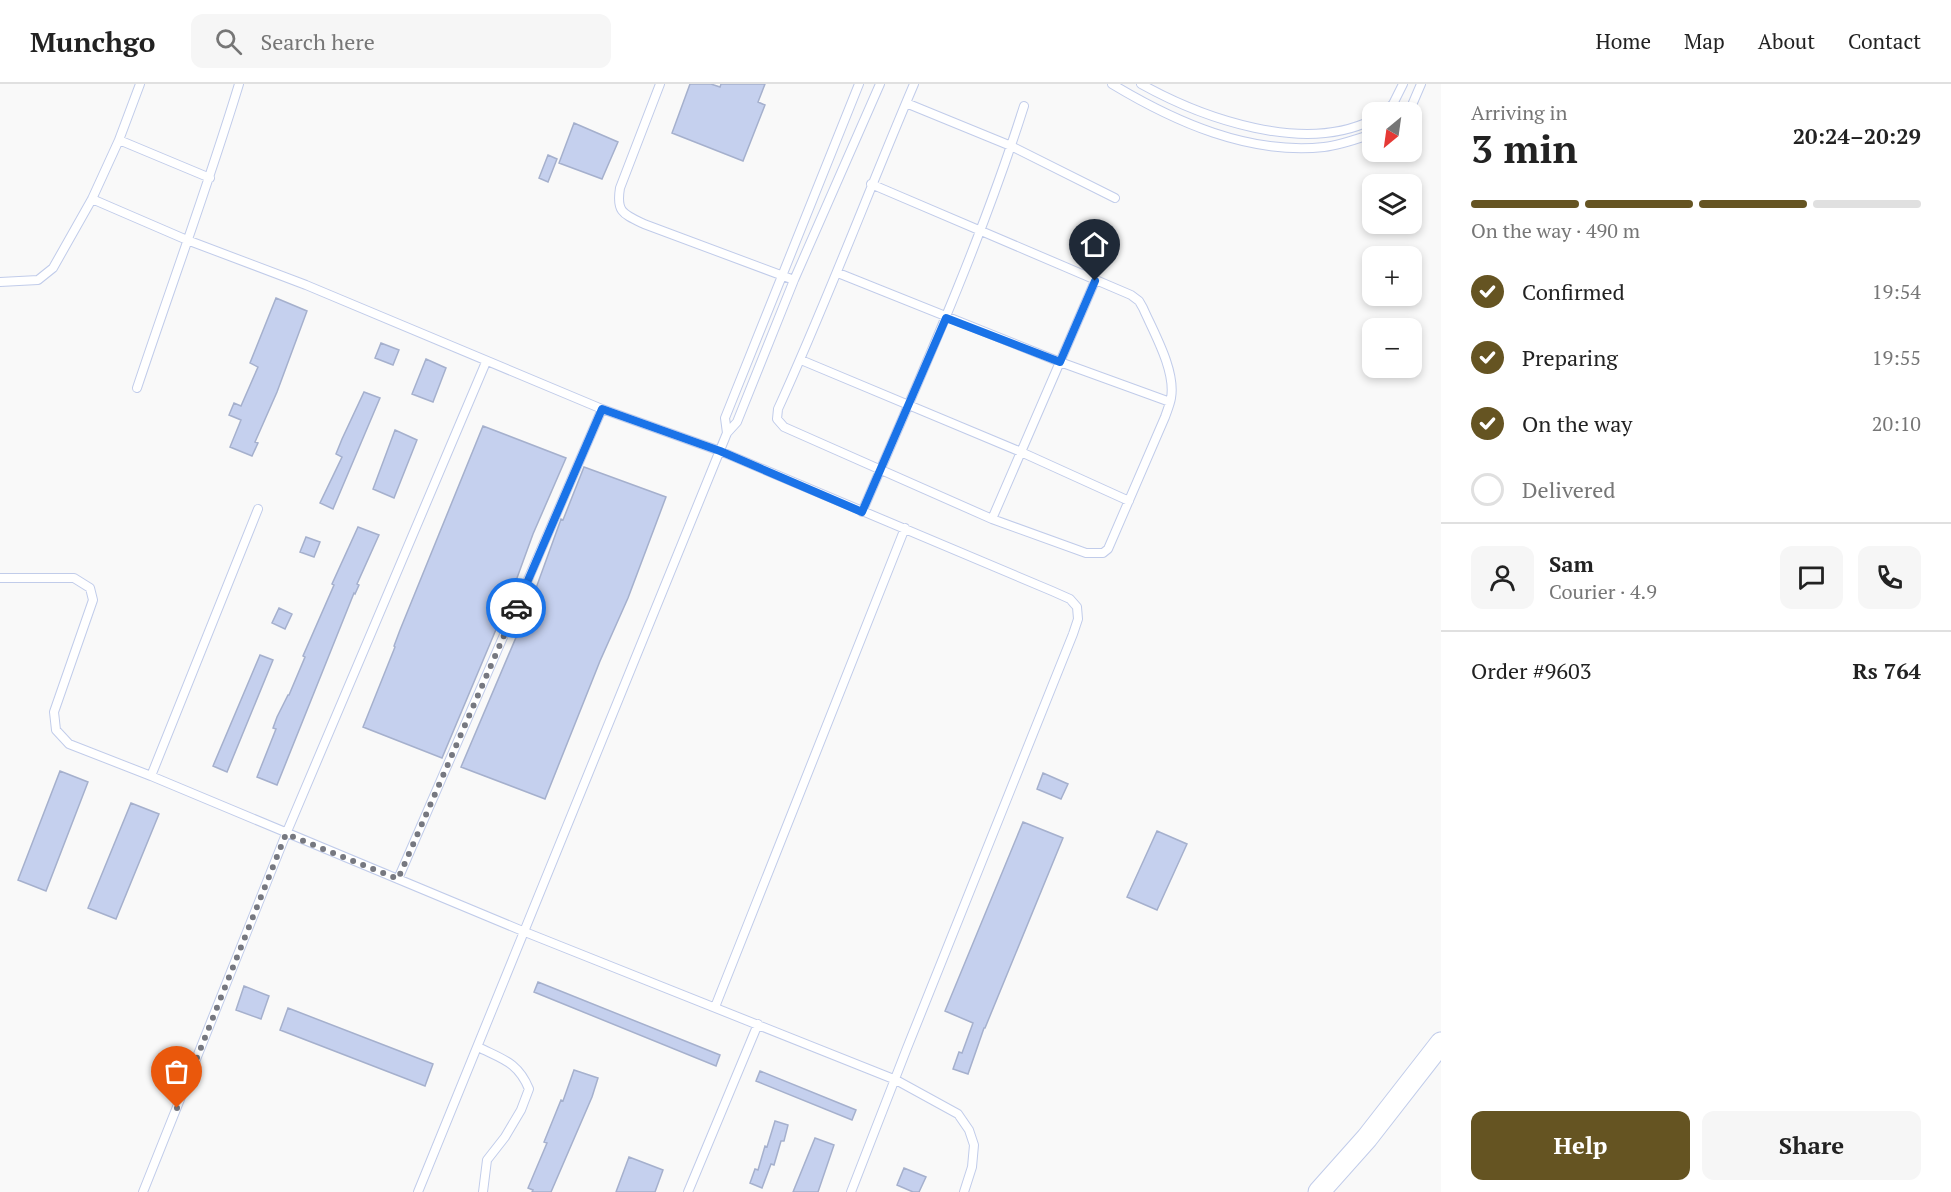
<!DOCTYPE html>
<html lang="en">
<head>
<meta charset="utf-8">
<style>
	:root { --surface:#fff; --page:#f6f6f6; --text:#222; --muted:#767676; --line:#e0e0e0; --accent:#655422 }
	body { margin:0; font-family:"PT Serif",serif; background:var(--page); color:var(--text); height:100vh; display:flex; flex-direction:column; font-size:22px; white-space:nowrap }
	* { box-sizing:border-box; margin:0 }
	p { font-size:20px; color:var(--muted) }
	.icon { flex:none; width:33px; height:33px; fill:none; stroke:currentColor; stroke-width:2; stroke-linecap:round; stroke-linejoin:round }
	.map { position:relative; flex:1; overflow:hidden }
	.panel { display:flex; flex-direction:column; background:var(--surface); width:510px }
	.panel>* { flex:none }
	.needle { width:39px; rotate:209deg }
	.buttons { position:absolute; left:1362px; top:18px; display:grid; gap:12px }
	.buttons a { display:grid; place-items:center; width:60px; height:60px; border-radius:12px; background:var(--surface); box-shadow:0 3px 9px #0003; font-size:30px }
	.pin { position:absolute; display:grid; place-items:center; width:51px; height:51px; color:#fff; margin:-62px -26px; border-radius:50% 50% 50% 0; rotate:-45deg; box-shadow:0 0 6px #0007 }
	.pin .icon { rotate:45deg }
	.courier { position:absolute; display:grid; place-items:center; width:60px; height:60px; margin:-30px; border:4px solid #1a73e8; border-radius:50%; background:#fff; color:#222; box-shadow:0 2px 8px #0007 }
	.headline em { font-style:normal; font-weight:800 }
	.headline div { display:flex; flex-direction:column-reverse }
	.headline { display:flex; align-items:center; justify-content:space-between; height:102px; padding:0 30px }
	h1 { font-size:39px; font-weight:800; line-height:45px }
	.bar { display:grid; grid-template-columns:repeat(4,1fr); gap:9px 6px; align-content:center; height:72px; padding:0 30px }
	.bar i { height:8px; border-radius:4px; background:var(--line) }
	.bar .on { background:var(--accent) }
	.bar p { grid-column:span 4 }
	.line { display:flex; align-items:center; gap:15px; padding:0 30px; border-top:2px solid var(--line) }
	.line div { flex:1 }
	.round { display:grid; place-items:center; flex:none; width:63px; height:63px; border-radius:12px; background:var(--page) }
	ol { padding:0 30px; list-style:none }
	li { display:flex; align-items:center; gap:18px; height:66px }
	li p { margin-inline-start:auto }
	li .icon { padding:6px; border-radius:50%; background:var(--accent); color:#fff; stroke-width:4 }
	li:last-child { color:var(--muted) }
	li i { width:33px; height:33px; border:3px solid var(--line); border-radius:50% }
	.button { display:flex; gap:12px; margin-top:auto; padding:12px 30px }
	.button a { flex:1; height:69px; border-radius:12px; background:var(--accent); color:#fff; font-size:24px; font-weight:800; line-height:69px; text-align:center }
	.button a+a { background:var(--page); color:var(--text) }
	header { display:flex; align-items:center; gap:36px; box-sizing:border-box; height:84px; padding:0 30px; background:var(--surface); border-bottom:2px solid var(--line) }
	header strong { font-size:28px }
	nav { display:flex; gap:33px; margin-inline-start:auto; font-size:21px }
	.search { width:420px; height:54px; background:var(--page); display:flex; align-items:center; gap:15px; box-sizing:border-box; padding:0 21px; border-radius:12px; color:var(--muted); font-size:22px }
	main { display:flex; flex:1; min-height:0 }
	.map>svg:first-child { display:block }
	.building { fill:#c5d0ee; stroke:#a5b0cd; stroke-width:1.5 }
	.lines { fill:none; stroke-linecap:round; stroke-linejoin:round }
	.service-casing { stroke:#c1ccea; stroke-width:10 }
	.secondary-casing { stroke:#c1ccea; stroke-width:23 }
	.service { stroke:#fff; stroke-width:8 }
	.secondary { stroke:#fff; stroke-width:21 }
	.done { stroke:#767880; stroke-width:6; stroke-dasharray:0 10.8 }
	.route { stroke:#1a73e8; stroke-width:8 }
</style>
</head>
<body>
<header>
<strong>Munchgo</strong>
<div class="search"><svg class="icon" aria-label="search" viewBox="0 0 24 24"><circle cx="10" cy="10" r="6"/><path d="M15 15l6 6"/></svg>Search here</div>
<nav><a>Home</a><a>Map</a><a>About</a><a>Contact</a></nav>
</header>
<main>
<div class="map">
<svg width="1441" height="1108" viewBox="0 0 1441 1108">
	<rect width="100%" height="100%" fill="#f9f9f9"/>
	<path class="building" d="M690,0H711L720,3L721,0H765L758,18L765,21L743,77L672,49Z
		M574,39L618,58L602,95L559,79Z
		M548,71L557,75L548,98L539,94Z
		M276,214L307,227L277,308L255,358L258,359L252,372L230,363L241,336L229,331L234,319L241,322L258,283L250,279Z
		M381,259L399,266L393,281L375,274Z
		M426,275L446,284L433,318L412,310Z
		M364,308L380,314L333,425L320,419L342,373L336,370L342,355Z
		M483,342L566,374L533,450L513,505L442,674L363,643L395,563L394,562L400,546Z
		M395,346L417,356L394,414L373,405Z
		M584,383L666,413L628,514L600,577L545,715L461,683L531,518L560,438L561,435L563,436Z
		M358,443L379,451L357,500L359,501L355,510L354,509L277,701L257,693L276,645L273,644L277,633L288,611H289L305,573L303,572L334,501L332,500Z
		M306,453L320,458L314,473L300,468Z
		M279,524L292,530L285,545L272,539Z
		M260,571L273,576L227,688L213,682Z
		M60,687L88,698L46,807L18,796Z
		M1043,689L1068,700L1061,715L1037,705Z
		M131,719L159,730L116,835L88,824Z
		M1023,738L1063,754L985,944H984L968,990L953,985L959,968L962,969L973,939L945,927Z
		M1157,747L1187,760L1157,826L1127,813Z
		M538,898L720,971L716,982L534,908Z
		M244,902L269,912L261,935L236,926Z
		M288,924L433,980L425,1002L280,946Z
		M574,986L598,994L592,1013L551,1108H532L533,1106L528,1104L547,1059L544,1058L561,1016L563,1017Z
		M760,987L856,1026L852,1036L756,997Z
		M775,1037L788,1041L784,1057H781L774,1081L771,1080L762,1104L750,1099L755,1085L758,1086L765,1062L767,1063Z
		M815,1054L834,1061L818,1108H793Z
		M629,1073L663,1086L655,1108H616Z
		M904,1084L926,1093L919,1108H913L897,1101Z"/>
	<g class="lines">
		<defs>
			<path id="service" d="M660,0L620,104C616,128 623,130 644,140L794,196
				M1112,0C1175,38 1249,71 1324,63C1341,61 1357,55 1372,50
				M1141,0C1204,35 1304,70 1372,36
				M906,19L1011,62L1115,114
				M1384,28L1393,20L1403,0
				M1406,28L1412,21L1421,0
				M119,56L210,94
				M871,100L1131,211L1139,217L1143,224C1154,249 1176,287 1171,314C1170,320 1167,327 1165,333L1108,465L1103,469H1086L992,435L784,343L777,335L778,325C827,218 868,108 914,0
				M92,115L187,156L306,201L602,325L720,367L1052,507L1070,515L1077,523L1078,535L1073,550L907,964L851,1108
				M838,189L1060,278L1170,318
				M0,198L38,196L53,184L92,115L119,56L140,0
				M801,276L1021,368L1129,417
				M137,304C171,202 208,102 239,0
				M727,349L725,334L859,0
				M862,428C920,294 980,161 1024,22
				M992,435L1095,197
				M0,494H74L90,504L93,516L54,628L56,646L69,660L151,692L525,848L896,996L958,1030L969,1046L974,1061L972,1083L964,1108
				M151,692L258,425
				M398,795L602,325
				M715,923L905,444
				M478,963C502,975 518,978 529,1005L521,1026L505,1053L487,1076L483,1108
				M143,1108L286,750L486,278
				M418,1108L727,349L737,338L794,196L880,0
				M688,1108L758,940"/>
			<path id="secondary" d="M1319,1108L1367,1054L1441,959"/>
		</defs>
		<use href="#service" class="service-casing"/>
		<use href="#secondary" class="secondary-casing"/>
		<use href="#service" class="service"/>
		<use href="#secondary" class="secondary"/>
	</g>
	<g class="lines">
		<path class="done" d="M177,1024L286,750L398,795L516,524"/>
		<path class="route" d="M516,524L602,325L720,367L862,428L946,234L1060,278L1095,197"/>
	</g>
</svg>
<div class="buttons">
<a><svg class="needle" viewBox="-14 -14 28 28"><path d="M0-13l5 13h-10z" fill="#e53935"/><path d="M0 13l5-13h-10z" fill="#767676"/></svg></a>
<a><svg class="icon" aria-label="layers" viewBox="0 0 24 24"><path d="M12 4l9 5-9 5-9-5zM3 14l9 5 9-5"/></svg></a>
<a>+</a>
<a>−</a>
</div>
<div class="pin" style="left:177px;top:1024px;background:#ea580c"><svg class="icon" aria-label="bag" viewBox="0 0 24 24"><path d="M5 8h14l-1 12H6zM9 8a3 3 0 0 1 6 0"/></svg></div>
<div class="pin" style="left:1095px;top:197px;background:#1f2937"><svg class="icon" aria-label="home" viewBox="0 0 24 24"><path d="M3 11l9-7 9 7M6 9v11h12V9"/></svg></div>
<div class="courier" style="left:516px;top:524px"><svg class="icon" aria-label="car" viewBox="0 0 24 24"><path d="M5 17H2v-5l4-1 3-4h7l3 4 3 1v5h-3M9 17h6M6 11h13"/><circle cx="7" cy="17" r="2"/><circle cx="17" cy="17" r="2"/></svg></div>
</div>
<section class="panel">
<div class="headline"><div><h1>3 min</h1><p>Arriving in</p></div><em>20:24–20:29</em></div>
<div class="bar"><i class="on"></i><i class="on"></i><i class="on"></i><i></i><p>On the way · 490 m</p></div>
<ol>
<li><svg class="icon" aria-label="check" viewBox="0 0 24 24"><path d="M5 12l5 5 9-10"/></svg>Confirmed<p>19:54</p></li>
<li><svg class="icon" aria-label="check" viewBox="0 0 24 24"><path d="M5 12l5 5 9-10"/></svg>Preparing<p>19:55</p></li>
<li><svg class="icon" aria-label="check" viewBox="0 0 24 24"><path d="M5 12l5 5 9-10"/></svg>On the way<p>20:10</p></li>
<li><i></i>Delivered</li>
</ol>
<div class="line" style="height:108px"><a class="round"><svg class="icon" aria-label="person" viewBox="0 0 24 24"><circle cx="12" cy="8" r="4"/><path d="M4 21q1-7 8-7t8 7"/></svg></a><div><b>Sam</b><p>Courier · 4.9</p></div><a class="round"><svg class="icon" aria-label="chat" viewBox="0 0 24 24"><path d="M4 5h16v11H9l-5 4z"/></svg></a><a class="round"><svg class="icon" aria-label="phone" viewBox="0 0 24 24"><path d="M5 4h4l2 5-3 2q2 4 5 5l2-3 5 2v4C11 20 4 13 5 4z"/></svg></a></div>
<div class="line" style="height:78px"><div>Order #9603</div><b>Rs 764</b></div>
<div class="button"><a>Help</a><a>Share</a></div>
</section>
</main>
</body>
</html>
